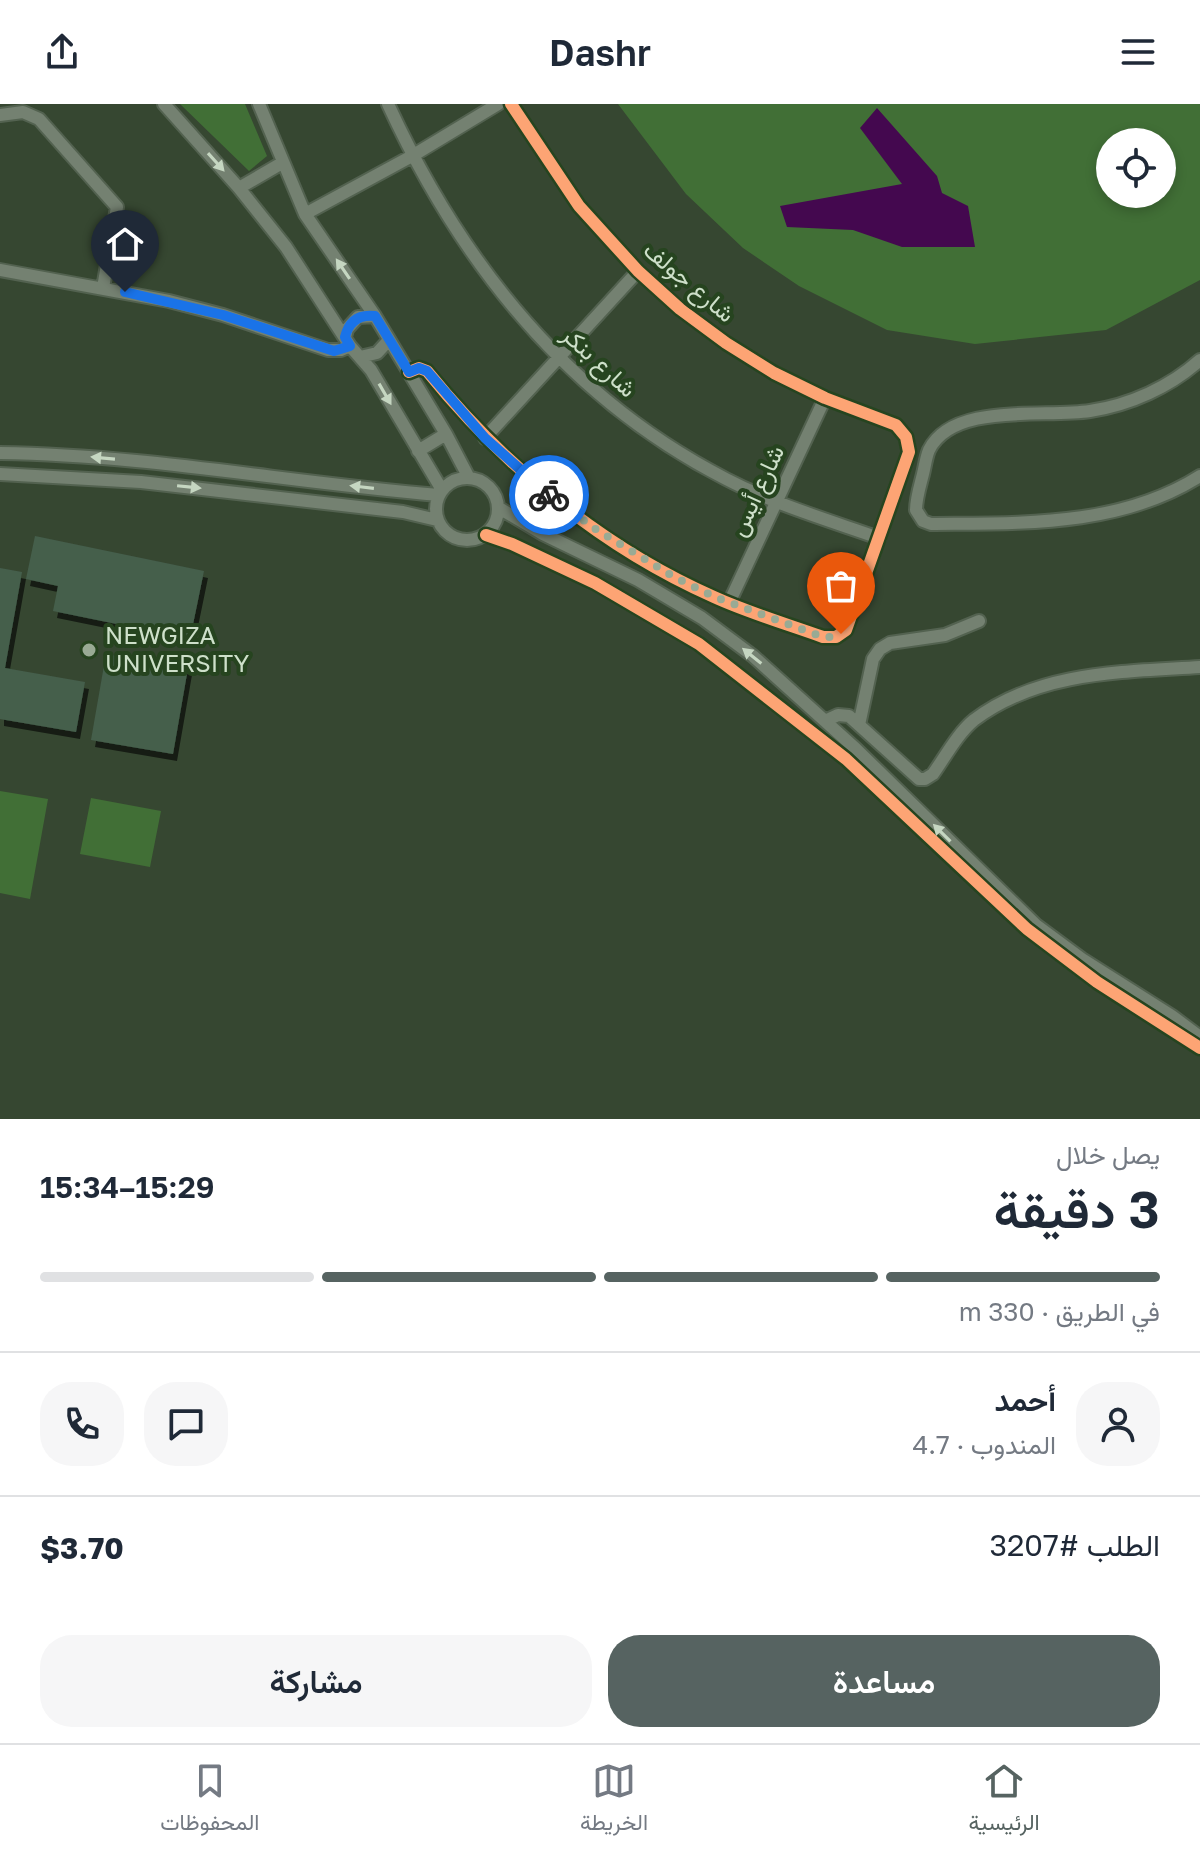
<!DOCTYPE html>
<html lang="ar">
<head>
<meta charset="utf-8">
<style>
	:root { --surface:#fff; --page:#f6f6f7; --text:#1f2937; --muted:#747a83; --line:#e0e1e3; --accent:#566361 }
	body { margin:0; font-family:"Golos Text",Vazirmatn,sans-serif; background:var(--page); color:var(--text); direction:rtl; height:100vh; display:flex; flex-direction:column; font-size:30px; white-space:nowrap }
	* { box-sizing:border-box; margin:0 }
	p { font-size:26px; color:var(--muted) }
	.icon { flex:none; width:44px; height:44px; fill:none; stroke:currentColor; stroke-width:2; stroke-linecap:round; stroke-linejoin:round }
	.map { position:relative; height:1015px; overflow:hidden; direction:ltr }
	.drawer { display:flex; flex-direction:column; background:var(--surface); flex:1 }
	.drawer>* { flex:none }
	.fabs { position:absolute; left:1096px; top:24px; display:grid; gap:16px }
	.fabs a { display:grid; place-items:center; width:80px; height:80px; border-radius:50%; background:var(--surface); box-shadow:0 4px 12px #0003; font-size:40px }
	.pin { position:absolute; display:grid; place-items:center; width:68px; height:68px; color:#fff; margin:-82px -34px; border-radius:50% 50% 50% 0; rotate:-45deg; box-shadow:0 0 8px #0007 }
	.pin .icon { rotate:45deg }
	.courier { position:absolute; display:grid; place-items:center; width:80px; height:80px; margin:-40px; border:6px solid #1a73e8; border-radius:50%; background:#fff; color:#222; box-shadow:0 2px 10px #0007 }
	.overview em { font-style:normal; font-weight:600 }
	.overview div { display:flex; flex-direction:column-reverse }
	.overview { display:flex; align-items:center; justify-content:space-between; height:136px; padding:0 40px }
	h1 { font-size:52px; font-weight:600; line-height:60px }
	.bar { display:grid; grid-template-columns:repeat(4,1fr); gap:12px 8px; align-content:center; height:96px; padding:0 40px }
	.bar i { height:10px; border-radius:6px; background:var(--line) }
	.bar .selected { background:var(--accent) }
	.bar p { grid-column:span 4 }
	.line { display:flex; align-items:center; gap:20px; padding:0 40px; border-top:2px solid var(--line) }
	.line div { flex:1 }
	.round { display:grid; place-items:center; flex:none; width:84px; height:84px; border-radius:32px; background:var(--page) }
	.primary-button { display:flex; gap:16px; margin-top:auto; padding:16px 40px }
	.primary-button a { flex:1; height:92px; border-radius:32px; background:var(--accent); color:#fff; font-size:32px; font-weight:600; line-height:92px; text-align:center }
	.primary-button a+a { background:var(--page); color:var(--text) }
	header { display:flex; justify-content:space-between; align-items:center; height:104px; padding:0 40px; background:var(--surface); font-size:36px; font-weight:600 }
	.tab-bar { display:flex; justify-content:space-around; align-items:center; height:112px; border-top:2px solid var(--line); background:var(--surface); font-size:22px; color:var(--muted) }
	.tab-bar a { display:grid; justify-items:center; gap:4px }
	.tab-bar .selected { color:var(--accent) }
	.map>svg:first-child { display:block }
	.green { fill:#416f36; fill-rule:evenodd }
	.water { fill:#44084f }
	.building { fill:#455e4c; filter:url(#shadow) }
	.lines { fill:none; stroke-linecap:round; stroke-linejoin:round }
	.minor-casing { stroke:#536250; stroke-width:16 }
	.minor { stroke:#748171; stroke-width:12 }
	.cycleway-casing { stroke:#26441f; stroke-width:17 }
	.cycleway { stroke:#fda474; stroke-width:12 }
	.oneway { fill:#c5d6c1 }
	.done { stroke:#99aa94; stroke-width:8; stroke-dasharray:0 14.4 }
	.route { stroke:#1a73e8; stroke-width:10 }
	.poi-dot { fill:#99aa94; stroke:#26441f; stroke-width:3 }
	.labels { text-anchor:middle; stroke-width:8; stroke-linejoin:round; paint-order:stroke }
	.street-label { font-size:24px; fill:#cee0ca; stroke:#26441f }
	.poi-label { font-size:24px; fill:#cee0ca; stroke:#26441f; text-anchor:start }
</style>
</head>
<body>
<header><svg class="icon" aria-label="menu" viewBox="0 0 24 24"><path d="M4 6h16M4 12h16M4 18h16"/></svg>Dashr<svg class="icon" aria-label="share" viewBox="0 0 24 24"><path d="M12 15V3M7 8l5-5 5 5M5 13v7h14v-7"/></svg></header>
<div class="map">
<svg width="1200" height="1015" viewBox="0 0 1200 1015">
	<defs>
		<filter id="shadow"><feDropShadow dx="4" dy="7" stdDeviation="0" flood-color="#0009"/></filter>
	</defs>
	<rect width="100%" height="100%" fill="#364731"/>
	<path class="green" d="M180,0H245L267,52L249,67Z
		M618,0H1200V176L1106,226L975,240L887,226L799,182L743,144L686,90ZM1110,38H1162V90H1110Z
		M0,687L48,695L30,795L0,789Z
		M91,694L161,707L150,763L80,750Z"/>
	<path class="water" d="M877,4L937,72L942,89L968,102L975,143H902L853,126L787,123L780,102L902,80L860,24Z"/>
	<path class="building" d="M35,432L204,467L190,535L53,507L58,482L26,475Z
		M0,464L22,468L5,564L85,578L76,628L0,615Z
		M106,550L188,564L173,650L91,636Z"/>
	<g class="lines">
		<defs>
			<path id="minor" d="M164,0L239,84L286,143L350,242L371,266L442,386
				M259,0L305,110L375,212L446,330L469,374
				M388,0C461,159 568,294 726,375C774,400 828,416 879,434
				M0,11L23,8L39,15L117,103L103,184
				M239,84L282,59
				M305,110L412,52L498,0
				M0,166L169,197L223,211L328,246H341L350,242
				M345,233L347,225L358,213L375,212
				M360,253L377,249L389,236
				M1200,256C1170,283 1130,301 1090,307C1044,314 953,298 929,346C926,353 925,362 923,370C920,382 916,394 916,406L923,417L931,420C1022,419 1120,423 1200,372
				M409,268L419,264L427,267C504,362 601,443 714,493C749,509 787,520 823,533H836L846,526L909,348L906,333L896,321L825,294L774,269L726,239L680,205L638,167L579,102L511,0
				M485,334L638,167
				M418,347L446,330
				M0,349C148,351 292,379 439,391
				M0,370L141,378L403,408L437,416
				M436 405a31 31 0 1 1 62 0a31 31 0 1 1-62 0Z
				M499,404L543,430L638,476L702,514L753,552L856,645L1036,821L1082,855L1172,912L1200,933
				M486,431L512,440L595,479L699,540L846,655L1027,825L1097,878L1200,944
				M729,499L825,294
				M825,617L838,611L849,612L919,675H925L933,670C945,653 958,629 974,616C1039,567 1123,568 1200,563
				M859,621L873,555L880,545L890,539L945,531L979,517"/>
		</defs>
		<use href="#minor" class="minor-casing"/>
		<use href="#minor" class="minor"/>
		<defs>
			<path id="cycleway" d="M409,268L419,264L427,267C504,362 601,443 714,493C749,509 787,520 823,533H836L846,526L909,348L906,333L896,321L825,294L774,269L726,239L680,205L638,167L579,102L511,0
				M486,431L512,440L595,479L699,540L846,655L1027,825L1097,878L1200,944"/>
		</defs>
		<use href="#cycleway" class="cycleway-casing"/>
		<use href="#cycleway" class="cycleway"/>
	</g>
	<defs><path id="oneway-solid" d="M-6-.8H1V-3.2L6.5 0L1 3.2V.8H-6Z" transform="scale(2)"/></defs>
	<g class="oneway">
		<use href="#oneway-solid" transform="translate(216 58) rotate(48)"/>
		<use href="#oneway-solid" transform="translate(343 165) rotate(-124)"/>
		<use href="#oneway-solid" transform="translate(385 290) rotate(60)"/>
		<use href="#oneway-solid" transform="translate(103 354) rotate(-175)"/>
		<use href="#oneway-solid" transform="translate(189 383) rotate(6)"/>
		<use href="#oneway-solid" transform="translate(362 383) rotate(-173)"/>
		<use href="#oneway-solid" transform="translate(752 552) rotate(-141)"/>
		<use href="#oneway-solid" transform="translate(942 729) rotate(-135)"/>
	</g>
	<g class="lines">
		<path class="done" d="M549,391L597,426L674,473L715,493L823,533H836L841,530"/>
		<path class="route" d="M125,188L223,211L334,247L350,242L345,233C349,217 359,210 375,212L409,268L419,264L427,267L485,334L549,391"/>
	</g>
	<circle class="poi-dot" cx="89" cy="546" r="8"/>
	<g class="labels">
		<g class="street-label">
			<text transform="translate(689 178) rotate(40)" y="8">شارع جولف</text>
			<text transform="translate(599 258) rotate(43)" y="8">شارع بنكر</text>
			<text transform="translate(757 387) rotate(-65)" y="8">شارع أيس</text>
		</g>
		<g class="poi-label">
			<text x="105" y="540">NEWGIZA<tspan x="105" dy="28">UNIVERSITY</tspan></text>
		</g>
	</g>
</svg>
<div class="fabs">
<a><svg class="icon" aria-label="locate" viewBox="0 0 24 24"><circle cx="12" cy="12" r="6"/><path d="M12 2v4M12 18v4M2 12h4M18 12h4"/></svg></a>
</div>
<div class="pin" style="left:841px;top:530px;background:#ea580c"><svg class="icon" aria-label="bag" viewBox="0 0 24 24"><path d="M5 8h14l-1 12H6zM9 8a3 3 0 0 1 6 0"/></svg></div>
<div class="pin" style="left:125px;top:188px;background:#1f2937"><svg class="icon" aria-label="home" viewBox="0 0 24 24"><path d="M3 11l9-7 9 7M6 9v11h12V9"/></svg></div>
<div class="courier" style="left:549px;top:391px"><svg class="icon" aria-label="bike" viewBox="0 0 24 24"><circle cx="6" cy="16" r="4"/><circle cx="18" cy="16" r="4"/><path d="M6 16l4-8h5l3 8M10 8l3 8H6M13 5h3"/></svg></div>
</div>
<section class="drawer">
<div class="overview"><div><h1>3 دقيقة</h1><p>يصل خلال</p></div><em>15:29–15:34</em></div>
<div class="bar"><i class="selected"></i><i class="selected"></i><i class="selected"></i><i></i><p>في الطريق · 330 m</p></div>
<div class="line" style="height:144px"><a class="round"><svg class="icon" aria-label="person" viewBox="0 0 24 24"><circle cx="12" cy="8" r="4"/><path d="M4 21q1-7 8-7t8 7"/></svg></a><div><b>أحمد</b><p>المندوب · 4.7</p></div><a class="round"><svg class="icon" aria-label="chat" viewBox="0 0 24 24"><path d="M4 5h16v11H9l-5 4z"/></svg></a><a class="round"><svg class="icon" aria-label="phone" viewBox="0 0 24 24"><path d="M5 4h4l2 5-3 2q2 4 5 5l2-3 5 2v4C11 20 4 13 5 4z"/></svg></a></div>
<div class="line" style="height:104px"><div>الطلب #3207</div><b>$3.70</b></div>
<div class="primary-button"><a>مساعدة</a><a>مشاركة</a></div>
</section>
<nav class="tab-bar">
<a class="selected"><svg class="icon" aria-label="home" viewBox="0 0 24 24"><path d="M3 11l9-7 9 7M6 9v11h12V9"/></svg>الرئيسية</a>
<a><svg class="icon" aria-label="map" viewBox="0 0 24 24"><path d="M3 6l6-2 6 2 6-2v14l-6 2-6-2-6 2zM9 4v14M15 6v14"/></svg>الخريطة</a>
<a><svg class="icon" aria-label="saved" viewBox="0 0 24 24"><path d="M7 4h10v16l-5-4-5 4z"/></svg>المحفوظات</a>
</nav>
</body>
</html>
